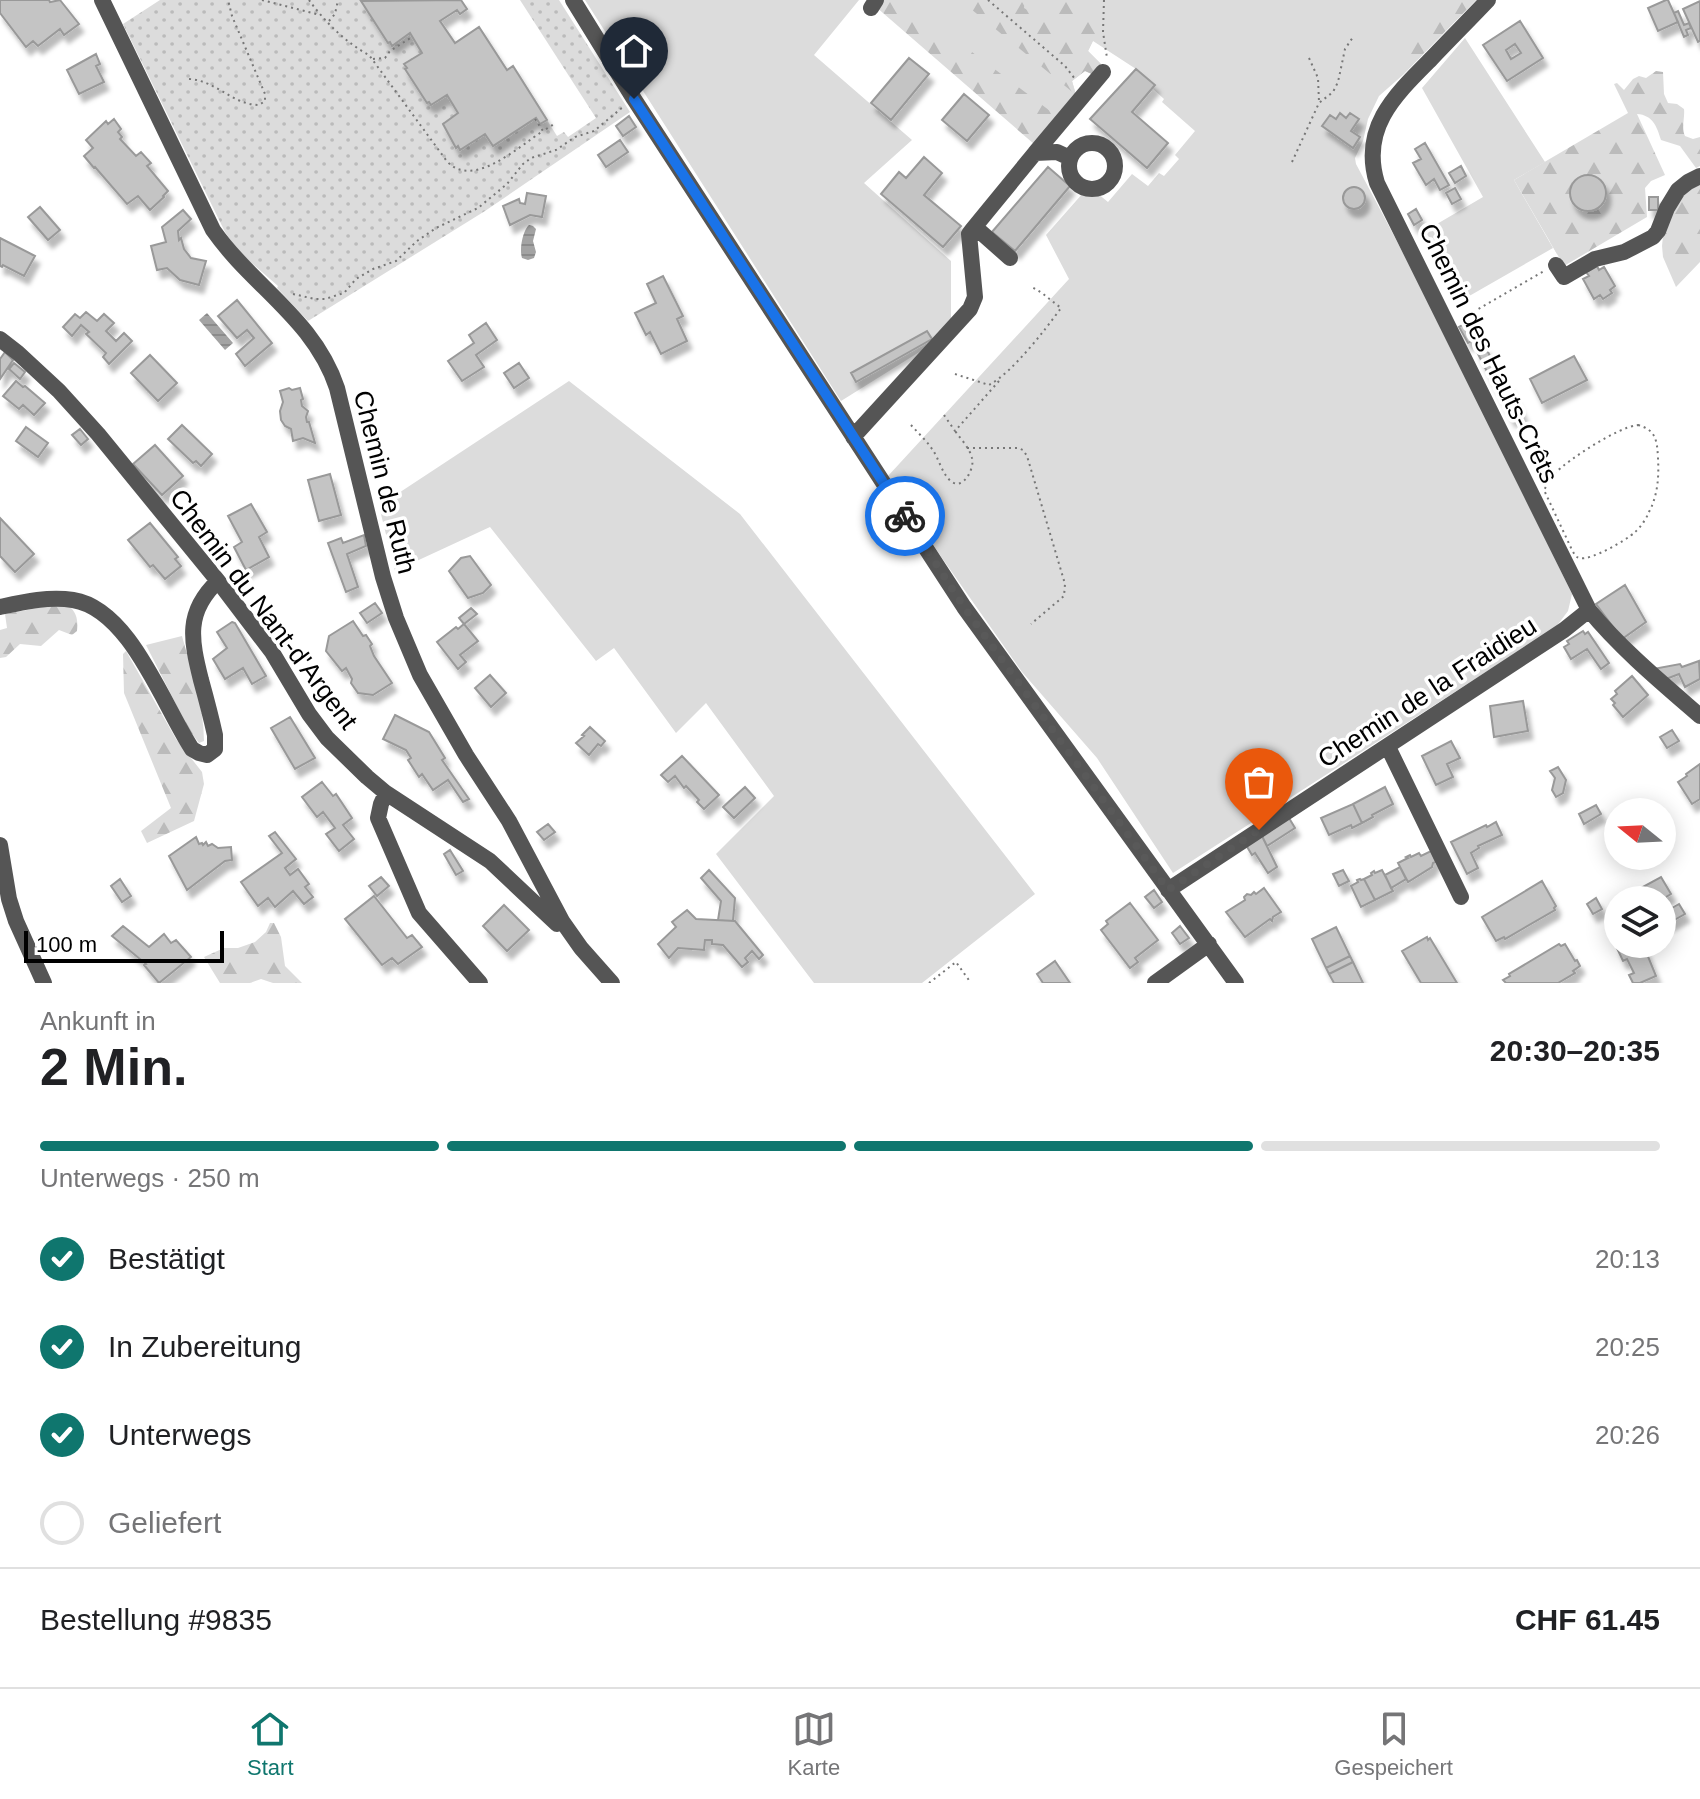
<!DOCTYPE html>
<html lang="de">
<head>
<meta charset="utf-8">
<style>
	:root { --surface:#fff; --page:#f6f6f6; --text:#202124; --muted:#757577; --line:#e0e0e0; --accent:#0f766e }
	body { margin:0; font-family:Helvetica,sans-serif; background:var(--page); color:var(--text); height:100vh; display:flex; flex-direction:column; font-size:30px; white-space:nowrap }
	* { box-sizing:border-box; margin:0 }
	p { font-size:26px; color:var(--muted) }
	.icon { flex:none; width:44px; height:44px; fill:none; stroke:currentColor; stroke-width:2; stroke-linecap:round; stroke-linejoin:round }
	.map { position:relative; height:983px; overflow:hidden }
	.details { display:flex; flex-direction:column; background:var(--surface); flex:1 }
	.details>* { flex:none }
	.needle { width:52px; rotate:288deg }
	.fabs { position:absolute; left:1604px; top:798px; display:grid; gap:16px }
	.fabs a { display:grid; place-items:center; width:72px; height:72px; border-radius:50%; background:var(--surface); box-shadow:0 4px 20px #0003; font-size:40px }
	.scale { position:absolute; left:24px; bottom:20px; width:200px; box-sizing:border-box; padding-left:8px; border:4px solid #000; border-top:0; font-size:22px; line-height:28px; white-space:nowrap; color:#000; -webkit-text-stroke:6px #fff; paint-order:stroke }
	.pin { position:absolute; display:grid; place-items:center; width:68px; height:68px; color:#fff; margin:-82px -34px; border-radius:50% 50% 50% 0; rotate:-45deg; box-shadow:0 0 8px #0007 }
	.pin .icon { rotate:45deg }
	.courier { position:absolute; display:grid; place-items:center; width:80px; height:80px; margin:-40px; border:6px solid #1a73e8; border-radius:50%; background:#fff; color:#222; box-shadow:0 2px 10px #0007 }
	.head em { font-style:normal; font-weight:700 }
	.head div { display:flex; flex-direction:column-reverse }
	.head { display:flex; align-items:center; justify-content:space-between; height:136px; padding:0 40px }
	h1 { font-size:52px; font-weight:700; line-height:60px }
	.bar { display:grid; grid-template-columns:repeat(4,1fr); gap:12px 8px; align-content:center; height:96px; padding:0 40px }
	.bar i { height:10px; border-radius:6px; background:var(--line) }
	.bar .active { background:var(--accent) }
	.bar p { grid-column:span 4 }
	.line { display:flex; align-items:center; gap:20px; padding:0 40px; border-top:2px solid var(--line) }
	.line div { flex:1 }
	ol { padding:0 40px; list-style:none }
	li { display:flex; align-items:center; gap:24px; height:88px }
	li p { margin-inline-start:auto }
	li .icon { padding:8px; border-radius:50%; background:var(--accent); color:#fff; stroke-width:4 }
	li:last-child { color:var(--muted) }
	li i { width:44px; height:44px; border:4px solid var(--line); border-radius:50% }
	.menu { display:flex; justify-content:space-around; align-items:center; height:112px; border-top:2px solid var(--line); background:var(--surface); font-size:22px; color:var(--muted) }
	.menu a { display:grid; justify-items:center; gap:4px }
	.menu .active { color:var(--accent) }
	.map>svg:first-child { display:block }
	.grass { fill:#dcdcdc }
	.forest { fill:url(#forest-firs) }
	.park { fill:url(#park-dots) }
	.water { fill:url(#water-rules) }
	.building { fill:#c4c4c4; stroke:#999; stroke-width:2; fill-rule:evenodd; filter:url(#shadow) }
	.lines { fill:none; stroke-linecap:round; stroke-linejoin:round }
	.path { stroke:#777; stroke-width:2; stroke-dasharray:2 4; stroke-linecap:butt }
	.minor { stroke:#555; stroke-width:16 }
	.done { stroke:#595959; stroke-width:8; stroke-dasharray:0 14.4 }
	.route { stroke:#1a73e8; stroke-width:10 }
	.labels { text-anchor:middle; stroke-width:7; stroke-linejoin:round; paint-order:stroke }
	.street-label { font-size:26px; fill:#000; stroke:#fff }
</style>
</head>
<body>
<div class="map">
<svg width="1700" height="983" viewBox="0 0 1700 983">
	<defs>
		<pattern id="forest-firs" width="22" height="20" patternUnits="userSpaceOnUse" patternTransform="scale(2)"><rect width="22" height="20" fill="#dcdcdc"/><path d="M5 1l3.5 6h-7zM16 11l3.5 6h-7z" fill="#bbb"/></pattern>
		<pattern id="park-dots" width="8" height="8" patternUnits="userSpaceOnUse" patternTransform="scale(2)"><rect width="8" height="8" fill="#dcdcdc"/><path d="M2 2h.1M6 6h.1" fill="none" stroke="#bbb" stroke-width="1.8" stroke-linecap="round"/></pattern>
		<pattern id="water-rules" width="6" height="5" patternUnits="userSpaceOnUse" patternTransform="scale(2)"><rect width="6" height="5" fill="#a3a3a3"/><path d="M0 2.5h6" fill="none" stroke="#8b8b8b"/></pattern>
		<filter id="shadow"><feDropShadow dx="4.5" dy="8" stdDeviation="2" flood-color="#0004"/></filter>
	</defs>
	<rect width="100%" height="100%" fill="#fff"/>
	<path class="grass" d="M585,0H859L814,55L912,140L864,183L951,261V320L929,346L841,401Z
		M868,0H1476L1404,74L1379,96L1368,119L1363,141L1355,158L1356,164C1432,305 1502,450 1572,594L1568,611L1556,627L1173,873L1097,758L1022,672L942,558L888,476L1069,279L1046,235L1083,193H1097L1108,202L1132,174L1148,186L1159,173L1164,176L1179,159L1175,155L1195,131L1162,102L1164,99L1152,88L1136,69L1093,41L1088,51L1101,64L1094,75L1085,71L1072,81L1076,95L1058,117Z
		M1465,38L1545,162L1514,180L1553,248L1464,299L1425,231L1483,197L1422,88Z
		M569,381L740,514L1035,894L922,983H814L716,854L774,796L706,703L676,733L614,648L596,661L490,527L395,571L379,506Z"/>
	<path class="forest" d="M868,0H903L1058,117L1034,144Z
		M960,0H1025L1024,8L1040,17L1044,0H1094L1100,26L1088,51L1101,64L1094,75L1085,71L1072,81L1076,95Z
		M1439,0H1476L1410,67L1400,52L1402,46C1420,36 1431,19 1439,0Z
		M1656,71L1663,72L1664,94L1668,103L1677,104L1684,109C1685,118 1681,128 1685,136L1693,139L1700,137V166L1696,168L1680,146L1661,140C1657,127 1653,115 1637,114L1665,175L1651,181L1645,188L1647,217L1564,266L1514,180L1628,113L1614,84L1617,83L1624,90L1633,79L1639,76L1646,78Z
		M1700,181V262L1676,287L1663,257L1662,246L1663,236L1676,198Z
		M49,606H69C77,613 78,620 77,631L72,635L59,630L41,646L20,644L6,657L0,658V630L7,628L5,614Z
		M182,636C191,670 204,705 204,741L199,743L189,730L146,645Z
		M126,651L176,739L202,772L204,784L194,821L147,843L141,831L171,808L124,693L123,654Z
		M270,923H274L281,937L285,966L302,983H273L261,979L250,983H220L204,957L224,948H238L255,942L266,932Z"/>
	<path class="park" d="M160,0H362L393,45L410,34L422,53L405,64L407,68L405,69L431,105L447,95L458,113L443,125L456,147L458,146L460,150L485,134L493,146L536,118L540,124L547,120L557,136L564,132L568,137L596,118L520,0H559L630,112L485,211L308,321L277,288L278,286L238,251L225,232L123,24Z"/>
	<path class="water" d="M529,225L533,226L536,229L533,241L536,252L534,258L528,260L522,258C519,249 523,230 529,225Z
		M207,313L233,343L225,350L199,320Z"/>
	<path class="building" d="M0,0H49L50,2L60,0L79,24L64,35L60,29L38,46L33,41L26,47L0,13Z
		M461,0L467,9L460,14L457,10L440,21L455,43L479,27L507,70L513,66L547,120L540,124L536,118L493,146L485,134L460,150L458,146L456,148L443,124L458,113L447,95L431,105L429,102L427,103L405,69L407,68L404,64L422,53L410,33L392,46L390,42L388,43L361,1Z
		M1666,0H1668L1678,22L1658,31L1648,8Z
		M1700,1V41L1698,42L1683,9Z
		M1678,11L1684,25L1689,23L1691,28L1686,30L1688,35L1684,37L1674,13Z
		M1520,21L1543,58L1507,81L1483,45ZM1515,44L1521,53L1511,59L1506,50Z
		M96,54L100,64L96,66L104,82L79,94L67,70Z
		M909,58L929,74L891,120L871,103Z
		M1136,69L1155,85L1132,112L1168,143L1147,168L1090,119Z
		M964,94L989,115L967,141L942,120Z
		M1340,113L1346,118L1350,113L1359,119L1351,131L1360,137L1353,148L1322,126L1330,115L1336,119Z
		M629,116L636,127L623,136L616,126Z
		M114,119L121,129L118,132L122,137L120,139L136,156L141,152L151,163L147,166L168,191L163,196L164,197L150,210L138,196L127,204L95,167L94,168L84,156L93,148L86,140L106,121L108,124Z
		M620,140L628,152L606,167L598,155Z
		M1425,143L1449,185L1440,190L1434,179L1426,185L1413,163L1421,159L1415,149Z
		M924,157L942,173L924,195L961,226L943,247L881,194L899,172L906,178Z
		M1461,166L1466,176L1455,183L1449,173Z
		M1048,167L1070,186L1015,251L992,232Z
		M1570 193a18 18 0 1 1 36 0a18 18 0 1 1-36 0Z
		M1343 198a11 11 0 1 1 22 0a11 11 0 1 1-22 0Z
		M1455,188L1461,199L1452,204L1446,193Z
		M527,193L546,196L542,217L530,215L510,225L503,206L519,199L520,203L525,204Z
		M1649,197H1658V210H1649Z
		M40,207L60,230L48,240L28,217Z
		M1416,209L1422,220L1414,225L1408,214Z
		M183,210L191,219L178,231L179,240L181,238L184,249L191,258L206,261L199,285L180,280L167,268L157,270L151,246L166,242L162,227Z
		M0,238L35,256L24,276L3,265L2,267L0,266Z
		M1597,266L1599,270L1604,267L1615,286L1610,290L1612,293L1603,299L1600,295L1594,299L1583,279L1589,276L1586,272Z
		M663,276L683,316L677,319L687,341L661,354L650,332L646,335L635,313L656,303L647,284Z
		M237,300L272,343L245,366L236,354L254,338L247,330L237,338L218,316Z
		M86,312L97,321L104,314L114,323L106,331L116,341L124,333L132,341L109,364L103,357L106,353L86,334L89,332L81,325L72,336L63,327L75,314L80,318Z
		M1468,322L1477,338L1468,343L1459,327Z
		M486,323L497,340L476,355L484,367L462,381L448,361L474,343L469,335Z
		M927,331L932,339L856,382L851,373Z
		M1485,346L1505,386L1508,384L1523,414L1511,419L1476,350Z
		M5,352L13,360L0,379V359Z
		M150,355L177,383L158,401L131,373Z
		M1574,356L1587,380L1542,403L1530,379Z
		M14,363L25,372L20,379L9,369Z
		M519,363L529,378L514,388L504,373Z
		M16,381L23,387L25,386L45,403L34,415L23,405L19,409L3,396Z
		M289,388L292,390L300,388L303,399L301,400L302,406L308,411L306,417L307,422H309L315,443L303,438L293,441L291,429L285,426L281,420L280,411L283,402L280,391Z
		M182,425L212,454L201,466L196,461L193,463L168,439Z
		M26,427L48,443L38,457L16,441Z
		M80,429L88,439L81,445L72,435Z
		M155,445L183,476L162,495L133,464Z
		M330,474L341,515L319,521L308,480Z
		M251,504L267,532L259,537L269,557L246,570L234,547L242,542L228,516Z
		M0,518L34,554L15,572L0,556Z
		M150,523L178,557L175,559L181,566L165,579L153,565L150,567L128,540Z
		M364,535L366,546L347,554L358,587L346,592L328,543L341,538L343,543Z
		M470,556L491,585L483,593L468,598L449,571L461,558Z
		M1625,585L1646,622L1622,639L1596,604Z
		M375,603L382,613L367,623L360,613Z
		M471,608L477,614L464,624L459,618Z
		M353,621L363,636L366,635L372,644L370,646L374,656L392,683L373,695L358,693L351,683L352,679L346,668L342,671L326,651L329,636Z
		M232,622L235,623L266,676L252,684L243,668L225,679L213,659L227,648L217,632Z
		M464,624L478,641L460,655L466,662L458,669L437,642L456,627L458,629Z
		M1583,631L1585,634L1588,632L1609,663L1601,669L1587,649L1571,659L1564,647L1569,644L1567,641Z
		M1699,661L1700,679L1685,687L1679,674L1666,679L1653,669L1680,664L1682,667Z
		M490,675L506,693L491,707L475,688Z
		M1632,676L1648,695L1623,717L1613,705L1615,703L1611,699L1617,694L1615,691Z
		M1523,701L1528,731L1494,737L1490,706Z
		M395,715L429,732L445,758L442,760L469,799L463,802L448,780L433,790L422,774L419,777L408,760L411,758L406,750L383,739Z
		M290,717L315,758L295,769L271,728Z
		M590,727L605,741L601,746L598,744L589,755L576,743L584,736L582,735Z
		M1672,730L1679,741L1667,748L1660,737Z
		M1451,741L1460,758L1447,764L1453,777L1436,785L1422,756Z
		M682,756L719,795L704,809L697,802L699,800L686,786L684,788L675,776L668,782L661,775Z
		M1700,764V799L1692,804L1678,782L1687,776L1686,774Z
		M1558,767L1566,780L1563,793L1556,797L1552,790L1555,778L1550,771Z
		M322,782L333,796L336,794L352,818L343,825L354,839L339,851L326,834L335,828L323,812L317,817L302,797Z
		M745,787L755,798L734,818L723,807Z
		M1385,787L1393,804L1372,815L1373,817L1362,823L1353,804Z
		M1353,804L1362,823L1352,828L1351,825L1329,835L1321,818Z
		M1596,805L1601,814L1584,824L1579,814Z
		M1289,818L1295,828L1267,846L1261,834Z
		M1496,822L1502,835L1478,846L1479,848L1471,853L1478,868L1467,874L1451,842L1486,825L1487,827Z
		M548,824L555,832L544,840L537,832Z
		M275,832L296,859L285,868L290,875L298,869L309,884L305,887L313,897L304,904L293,891L275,907L268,898L258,906L241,882L282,853L269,836Z
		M1261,834L1277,867L1268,873L1255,853L1252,855L1246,845Z
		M196,837L199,844L202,843L203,845L206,842L208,846L212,844L218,848L231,847L232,860L225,861L187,890L169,856Z
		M450,850L463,871L456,875L444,854Z
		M1431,851L1436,862L1433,863L1432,867L1408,882L1398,863L1408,858L1406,857L1410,855L1411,857L1419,853L1421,856Z
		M1400,867L1406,879L1391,888L1385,875Z
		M709,870L735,898L733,921L718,920L721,901L701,878Z
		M1343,870L1349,881L1339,886L1333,874Z
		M1382,870L1393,891L1375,900L1364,879L1372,875L1371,873L1374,871L1375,873Z
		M381,877L389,886L377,896L369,886Z
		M1661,877L1671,894L1661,900H1619Z
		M120,879L131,896L122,902L111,886Z
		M1360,879L1361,880L1364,879L1375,900L1361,907L1351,886L1358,882L1357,880Z
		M1542,881L1556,906L1554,908L1555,910L1505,939L1504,937L1496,941L1482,917Z
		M1264,888L1281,912L1273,917L1272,921L1270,919L1245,937L1226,912L1245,900L1244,897L1247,894L1251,895L1254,892L1256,894Z
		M1154,890L1162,902L1154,908L1145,897Z
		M374,896L407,938L412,935L422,947L398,964L392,958L382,965L345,919Z
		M1596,898L1602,909L1593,914L1587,904Z
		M1130,903L1158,940L1135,958L1138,962L1130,968L1101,930L1108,924L1106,921Z
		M1679,904L1685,914L1669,923L1663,913Z
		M504,905L529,930L507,951L483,926Z
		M687,910L696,919L735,921L763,955L759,959L752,951L745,958L748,962L742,967L723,945L712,944V940H705L704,950L678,948L669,958L658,944L676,927L672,922Z
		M123,926L149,947L164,934L171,943L176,940L191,957L159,983L144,965L146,964L112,936Z
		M1180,926L1189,938L1180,944L1172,933Z
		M1336,927L1350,956L1326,968L1312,939Z
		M1427,937L1428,940L1430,938L1457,983H1421L1402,951Z
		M1559,944L1561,946L1565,944L1575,961L1577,960L1580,966L1573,971L1575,973L1558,983H1506L1503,980L1510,976L1509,974Z
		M1619,944H1630L1634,954L1645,949L1656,976L1640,983H1633L1629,975L1634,973L1627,959L1623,961L1616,946Z
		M1350,956L1353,962L1329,974L1326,968Z
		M1055,961L1070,983H1043L1037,974Z
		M1353,962L1363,983H1334L1329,974Z"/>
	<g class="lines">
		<path class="path" d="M262,0L320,15
			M309,0C324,21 346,43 369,55L446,160C471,191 518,147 543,131
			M988,0L1065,66L1075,79
			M1104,0L1103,32L1107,58
			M329,21L335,14L338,0
			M1309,58L1318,78L1319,102
			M373,59L385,58L390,51L412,37
			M189,79C215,80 233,105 259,105L265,101V94L232,16L228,0
			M535,119L543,131L554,124
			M1292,162L1319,103L1333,92L1338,82L1345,49L1353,37
			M293,294L315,299H325L344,293L356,279L373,269L396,261L417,241L436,228L478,208L507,184L523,164L531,158L556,150L575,137L594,131L623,107
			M1463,318L1544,271
			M955,374L989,385C1012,373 1045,330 1061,308L1042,293L1030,286
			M944,415L955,431L999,381
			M911,425C918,433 926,440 932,449C939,458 942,475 952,482C964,490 975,467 972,458C970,449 961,439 955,431
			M1638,425C1656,430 1657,440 1658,458C1659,476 1658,495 1649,512C1646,519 1641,527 1635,532C1627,540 1590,561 1580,558C1575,557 1575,555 1572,550L1544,490C1547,485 1550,479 1554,474C1569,459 1618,427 1638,425Z
			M967,448H1018L1023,450L1027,456L1065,584L1064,596L1031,624
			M929,983L956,962L971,983"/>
		<path class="minor" d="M102,0L213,230C253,287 314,319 337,388L383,577L396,618L420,675L466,755L509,821L562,921L581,948L612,983
			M573,0L634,99L964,607L1236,983
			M1488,0C1469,20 1450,39 1431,59C1395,95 1360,128 1377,183L1589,610C1621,649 1662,683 1700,716
			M871,8L876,0
			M1069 166a23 23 0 1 1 46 0a23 23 0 1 1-46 0Z
			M1035,153L1103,72
			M975,227L1010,258
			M1556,265L1564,277L1595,259L1624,252L1653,237L1658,231L1667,208L1678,190L1688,182L1700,176
			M0,339L18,353L59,391L98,434L218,581L272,652L309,714L327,738L367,777L386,793L490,861L557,924
			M853,437L970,309L975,297L969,234L972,230L1035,153L1057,152L1070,158
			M0,607C23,602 49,596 73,600C130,609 163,705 192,749L199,753L207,755L215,749V735C211,717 206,698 201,680C191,640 185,612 218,581
			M1388,747L1461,897
			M386,793L381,804L378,818L419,913L480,983
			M0,845L9,899L16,921L44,983
			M1168,890L1564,630L1589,610
			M1155,983L1209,944"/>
	</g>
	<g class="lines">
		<path class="done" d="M905,516L964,607L1168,890L1259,830"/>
		<path class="route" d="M634,99L905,516"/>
	</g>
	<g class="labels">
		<g class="street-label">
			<text transform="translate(1489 353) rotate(64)" y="9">Chemin des Hauts-Crêts</text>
			<text transform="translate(385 482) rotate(76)" y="9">Chemin de Ruth</text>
			<text transform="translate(264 609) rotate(53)" y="9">Chemin du Nant-d'Argent</text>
			<text transform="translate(1427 692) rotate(-33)" y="9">Chemin de la Fraidieu</text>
		</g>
	</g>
</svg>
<div class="fabs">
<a><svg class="needle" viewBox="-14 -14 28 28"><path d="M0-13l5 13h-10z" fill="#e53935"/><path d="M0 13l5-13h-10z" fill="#757577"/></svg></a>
<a><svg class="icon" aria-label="layers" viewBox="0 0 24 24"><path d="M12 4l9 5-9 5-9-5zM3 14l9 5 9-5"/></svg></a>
</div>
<div class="scale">100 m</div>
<div class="pin" style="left:1259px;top:830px;background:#ea580c"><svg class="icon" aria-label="bag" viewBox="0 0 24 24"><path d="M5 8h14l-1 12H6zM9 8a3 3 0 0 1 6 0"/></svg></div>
<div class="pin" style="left:634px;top:99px;background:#1f2937"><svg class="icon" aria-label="home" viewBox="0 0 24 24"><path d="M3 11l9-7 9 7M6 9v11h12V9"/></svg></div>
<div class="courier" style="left:905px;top:516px"><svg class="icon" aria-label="bike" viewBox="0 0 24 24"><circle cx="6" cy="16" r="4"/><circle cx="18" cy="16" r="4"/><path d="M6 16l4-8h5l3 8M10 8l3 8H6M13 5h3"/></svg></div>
</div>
<section class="details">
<div class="head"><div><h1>2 Min.</h1><p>Ankunft in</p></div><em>20:30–20:35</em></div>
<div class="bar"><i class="active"></i><i class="active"></i><i class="active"></i><i></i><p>Unterwegs · 250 m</p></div>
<ol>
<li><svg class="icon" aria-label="check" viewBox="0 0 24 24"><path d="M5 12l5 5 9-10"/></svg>Bestätigt<p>20:13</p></li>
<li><svg class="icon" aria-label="check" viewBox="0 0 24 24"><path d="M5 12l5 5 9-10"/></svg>In Zubereitung<p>20:25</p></li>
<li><svg class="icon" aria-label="check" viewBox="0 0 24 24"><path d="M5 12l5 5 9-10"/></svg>Unterwegs<p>20:26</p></li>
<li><i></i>Geliefert</li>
</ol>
<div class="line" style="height:104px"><div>Bestellung #9835</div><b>CHF 61.45</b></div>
</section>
<nav class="menu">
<a class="active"><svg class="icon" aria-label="home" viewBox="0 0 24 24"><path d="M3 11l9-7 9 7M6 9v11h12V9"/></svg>Start</a>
<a><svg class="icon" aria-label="map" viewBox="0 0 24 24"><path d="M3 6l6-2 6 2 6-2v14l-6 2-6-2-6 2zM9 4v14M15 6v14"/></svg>Karte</a>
<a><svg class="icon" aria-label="saved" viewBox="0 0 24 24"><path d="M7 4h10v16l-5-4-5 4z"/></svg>Gespeichert</a>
</nav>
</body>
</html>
